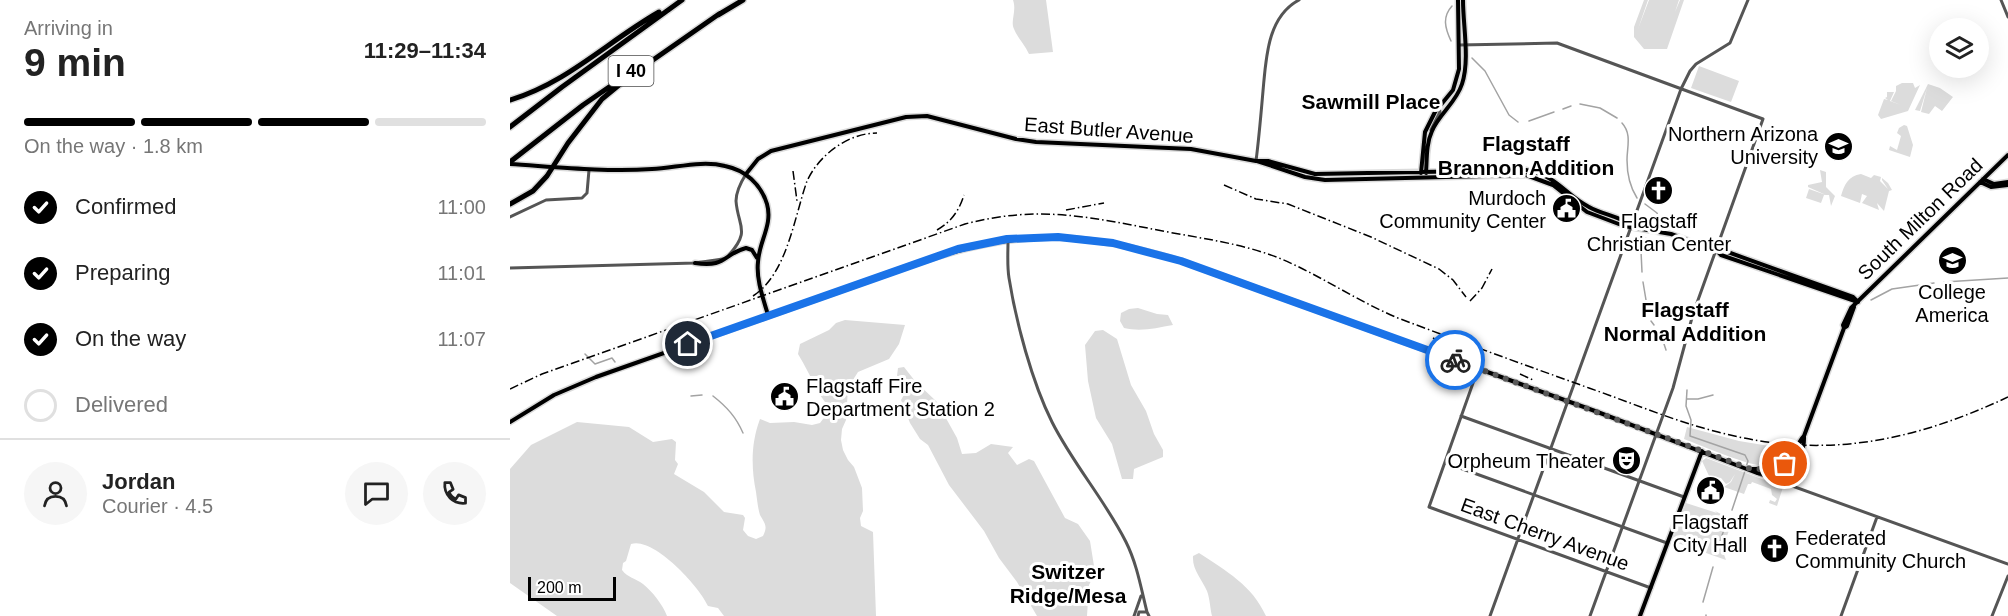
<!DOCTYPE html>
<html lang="en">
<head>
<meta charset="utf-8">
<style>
	:root { --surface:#fff; --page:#f6f6f6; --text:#222; --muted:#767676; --line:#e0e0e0; --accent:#000 }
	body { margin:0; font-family:Helvetica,sans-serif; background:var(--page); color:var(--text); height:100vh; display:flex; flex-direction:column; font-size:22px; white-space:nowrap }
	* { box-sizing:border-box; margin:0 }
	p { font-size:20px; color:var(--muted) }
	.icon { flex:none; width:33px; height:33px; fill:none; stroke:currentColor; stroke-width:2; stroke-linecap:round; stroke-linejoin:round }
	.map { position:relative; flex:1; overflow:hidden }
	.sheet { display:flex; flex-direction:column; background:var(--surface); width:510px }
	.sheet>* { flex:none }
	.fabs { position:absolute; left:1419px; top:18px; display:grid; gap:12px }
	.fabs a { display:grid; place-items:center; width:60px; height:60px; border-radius:50%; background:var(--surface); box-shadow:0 6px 24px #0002; font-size:30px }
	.scale { position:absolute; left:18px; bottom:15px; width:88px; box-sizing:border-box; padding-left:6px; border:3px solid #000; border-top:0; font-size:16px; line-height:21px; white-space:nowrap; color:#000; -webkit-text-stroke:4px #fff; paint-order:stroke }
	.pin { position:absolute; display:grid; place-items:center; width:51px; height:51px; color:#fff; margin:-26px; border:3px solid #fff; border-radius:50%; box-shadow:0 2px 6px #0007 }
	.courier { position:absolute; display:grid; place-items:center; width:60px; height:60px; margin:-30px; border:4px solid #1a73e8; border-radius:50%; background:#fff; color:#222; box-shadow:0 2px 8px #0007 }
	.head em { font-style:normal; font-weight:700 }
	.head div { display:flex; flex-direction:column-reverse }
	.head { display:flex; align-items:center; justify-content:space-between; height:102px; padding:0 24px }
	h1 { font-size:39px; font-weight:700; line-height:45px }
	.bar { display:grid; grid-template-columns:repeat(4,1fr); gap:9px 6px; align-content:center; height:72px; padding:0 24px }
	.bar i { height:8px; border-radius:4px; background:var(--line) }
	.bar .current { background:var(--accent) }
	.bar p { grid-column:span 4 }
	.line { display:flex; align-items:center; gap:15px; padding:0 24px; border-top:2px solid var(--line) }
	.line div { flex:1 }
	.round { display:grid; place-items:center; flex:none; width:63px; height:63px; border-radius:32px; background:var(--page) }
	ol { padding:0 24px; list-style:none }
	li { display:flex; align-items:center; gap:18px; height:66px }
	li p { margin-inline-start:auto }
	li .icon { padding:6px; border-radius:50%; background:var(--accent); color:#fff; stroke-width:4 }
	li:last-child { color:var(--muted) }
	li i { width:33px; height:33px; border:3px solid var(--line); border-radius:50% }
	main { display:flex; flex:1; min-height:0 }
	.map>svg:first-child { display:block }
	.green { fill:#dcdcdc }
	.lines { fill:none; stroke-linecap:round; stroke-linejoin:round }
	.stream { stroke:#a3a3a3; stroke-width:1.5 }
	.major-casing { stroke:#dbdbdb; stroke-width:7 }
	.highway-casing { stroke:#dbdbdb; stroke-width:8 }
	.minor { stroke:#555; stroke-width:3 }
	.major { stroke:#000; stroke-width:4 }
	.highway { stroke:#000; stroke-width:5 }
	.rail { stroke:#000; stroke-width:1.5; stroke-dasharray:9 3 1.5 3; stroke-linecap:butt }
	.done { stroke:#595959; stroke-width:6; stroke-dasharray:0 10.8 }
	.route { stroke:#1a73e8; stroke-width:8 }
	.labels { text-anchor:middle; stroke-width:6; stroke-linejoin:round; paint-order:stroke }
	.shield { fill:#fff; stroke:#4c4c4c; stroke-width:1.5 }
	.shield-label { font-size:18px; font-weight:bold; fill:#000 }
	.street-label { font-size:20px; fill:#000; stroke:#fff }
	.poi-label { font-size:20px; fill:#000; stroke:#fff; text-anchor:end }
	.neighbourhood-label { font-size:21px; font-weight:bold; fill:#000; stroke:#fff }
</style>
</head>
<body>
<main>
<section class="sheet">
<div class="head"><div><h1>9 min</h1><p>Arriving in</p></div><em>11:29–11:34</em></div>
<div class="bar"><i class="current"></i><i class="current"></i><i class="current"></i><i></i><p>On the way · 1.8 km</p></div>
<ol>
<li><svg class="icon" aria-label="check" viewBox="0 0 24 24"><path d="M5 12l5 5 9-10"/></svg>Confirmed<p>11:00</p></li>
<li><svg class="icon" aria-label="check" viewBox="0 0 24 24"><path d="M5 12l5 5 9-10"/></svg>Preparing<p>11:01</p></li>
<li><svg class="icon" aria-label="check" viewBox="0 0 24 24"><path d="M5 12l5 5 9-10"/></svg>On the way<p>11:07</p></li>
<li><i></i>Delivered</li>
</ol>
<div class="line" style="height:108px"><a class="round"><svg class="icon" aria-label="person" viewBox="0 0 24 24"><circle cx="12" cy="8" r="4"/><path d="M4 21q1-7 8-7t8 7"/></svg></a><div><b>Jordan</b><p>Courier · 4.5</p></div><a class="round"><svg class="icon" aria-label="chat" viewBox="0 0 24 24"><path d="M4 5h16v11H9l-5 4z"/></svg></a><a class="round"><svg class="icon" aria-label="phone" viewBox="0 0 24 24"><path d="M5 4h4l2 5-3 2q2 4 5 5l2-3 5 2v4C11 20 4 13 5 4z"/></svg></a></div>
</section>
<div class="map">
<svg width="1498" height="616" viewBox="0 0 1498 616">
	<rect width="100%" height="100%" fill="#fff"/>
	<path class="green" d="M503,0H536L543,52L519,54C515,45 507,37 504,29C500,21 507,11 503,0Z
		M1134,0H1138L1128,29L1139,0H1169L1165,12L1170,0H1174L1157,49H1134L1124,37V27Z
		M1189,66L1229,81L1221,102L1181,88Z
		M1392,83H1403L1405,88L1410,85L1398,111L1371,119L1368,115L1374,99L1378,100L1375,98L1377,97V92H1384L1380,101L1391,105L1381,101L1386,91V86Z
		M1418,84L1430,88L1443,97L1432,111L1425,106L1419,114L1411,112L1417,88L1410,111L1405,110Z
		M1394,125L1397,126L1403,145L1400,157L1379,150L1380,146L1387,150L1391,136L1387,133L1389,128Z
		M1310,170L1316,172V187L1325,196L1321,206L1319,195H1314L1311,203L1296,198L1299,189L1316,195L1298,187V185L1312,182Z
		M1351,174L1361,178L1364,175L1371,177L1370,181L1378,189L1372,180V178L1378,183L1382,190L1379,191L1374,211L1367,203L1369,210L1352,203L1357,196L1352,194L1350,203L1331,196C1334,185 1338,176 1351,174Z
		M628,308L647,314L658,315L663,325C646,328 631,332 614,328L610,321L611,313L619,309Z
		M335,320L395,325L389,344L379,359L348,372L338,388L336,420L332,429L331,440L333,450L338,460L344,467L352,488L353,511L350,518L351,526L363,532L366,616H214L208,608L198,606C190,587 143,536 121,544L116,561L113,563L112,570C118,578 125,578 133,584C142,591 153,605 157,616H47L0,583V469L21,445L67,422L119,427L143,442L162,439L166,442L165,460L168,464L164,474L194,492L214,512L233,515L235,518L233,530L238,536L246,539L253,536C258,526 255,524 250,515C248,509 247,499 246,492C241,467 241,443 250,419L260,423L284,422L302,425L310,423L319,411C317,402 311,398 307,390C301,377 295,366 288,354L290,344L319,330L326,323Z
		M593,330L607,339L621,385L636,411L644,434L653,450V457L624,469L623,479H612L602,444L586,418L578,381L575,345L585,331Z
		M394,367L405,381L427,402L447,438L452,454L466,453L481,444L503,447L498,453L507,465L519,459L524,461L555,518L568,524L580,541L584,566L583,577L579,585L577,616H527L507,582L489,558L474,531L439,485L418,445L410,439L400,423L391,400L395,393L387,376L388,368Z
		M1177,427L1229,441L1283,450C1278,458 1272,465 1261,466C1244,469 1193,446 1174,439Z
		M1196,458L1273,487L1267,506L1259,503L1260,500L1265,502L1267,499L1262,495L1261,489L1242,482L1241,484H1238L1234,494L1214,487L1221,482L1225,474L1220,482L1216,484L1211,478L1201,476L1200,478L1192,461Z
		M1176,503L1207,513L1205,511L1223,520L1212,549L1216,560L1162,541Z
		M689,553C716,571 742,585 756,616H702C700,608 700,599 697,591C692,579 682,570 683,556Z"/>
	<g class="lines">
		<path class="stream" d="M941,41C935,28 932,17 942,6
			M962,58L975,71L999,115L1008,122
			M1070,104L1090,108L1107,118
			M1053,109L1061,106
			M1019,121L1044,112
			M1112,123C1122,134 1117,147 1117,160C1117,173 1120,187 1127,198
			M1135,204L1147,213L1148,216L1142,224
			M1132,272L1131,251L1136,238
			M1133,282L1138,312
			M1434,282L1498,278
			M1361,300L1382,289L1424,283
			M1141,321L1144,325
			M1151,335L1156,350
			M75,354L85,364L102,358L105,362
			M1177,390L1176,406L1181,420L1180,436L1235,455L1238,461L1236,467
			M181,396L192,395
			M203,396C217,407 226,417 233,433
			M1177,399H1188L1203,395
			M1222,510L1235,471
			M1206,553L1218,518
			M1193,602L1203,567
			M1196,615V616"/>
		<defs>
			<path id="major" d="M747,161L795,177L815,180L1016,175L1043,185L1077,212L1114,226L1161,234L1207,251L1211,255L1348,302
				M0,164C47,167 94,172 142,169C165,168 192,160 215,166C235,170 251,184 257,204C263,225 249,241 248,262C246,279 253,298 258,315
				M911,173L915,132L925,112L943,90L949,69L948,0
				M916,173C917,159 916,144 922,131C929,114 946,103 952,84C960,60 953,26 953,0
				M236,174L248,159L261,151L396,117L417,116L506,139L526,142L681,149L746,161H758L805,174L1016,170C1048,176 1054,194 1079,207C1093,215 1110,216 1122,226
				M1473,179L1484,184L1498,182
				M1470,182L1481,187L1498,185
				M1207,251L1212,250L1343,297L1348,302
				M185,263C216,268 213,254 236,248L242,250L247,258
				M1334,328L1337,326L1344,307
				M0,422L44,395L86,377L408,263C509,229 570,230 671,261L1085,411L1247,473C1272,478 1295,463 1294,436L1334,328L1333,325L1341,308L1498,155
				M1242,469C1259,468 1276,471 1285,453C1288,446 1289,441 1294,436
				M1266,472L1270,482
				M1130,616L1192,451"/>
			<path id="highway" d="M208,15L233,0
				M0,100C57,83 98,41 149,12
				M0,127L52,87L172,0
				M0,162L73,105L118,74
				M0,204L23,191L37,176L58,143L92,99L120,76L209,14"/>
		</defs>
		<use href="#major" class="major-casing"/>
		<use href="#highway" class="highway-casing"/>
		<path class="minor" d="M1491,0L1498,17
			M949,45L1047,43L1253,119L1183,314L1163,388L1080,616
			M921,130L930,112L929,107
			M746,161C749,138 751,114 753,91C756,59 757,17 789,0
			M0,217L36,200L72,198L77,193L79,170
			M498,241C498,253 497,266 499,278C506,322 522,382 542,422C563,464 595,500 616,542C627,564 631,588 637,612
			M219,255C241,230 228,227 226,201C226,191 231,182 236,174
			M0,268L185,263L213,259
			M968,369L919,507L1141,588
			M951,416L1174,497
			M936,463L1157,543
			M1249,474L1498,564
			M1279,485L1286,461
			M624,616L631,596
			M628,616L629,612H637L639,616
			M980,616L1171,89L1180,71L1186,64L1220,43L1238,0
			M1331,616L1367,517
			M1482,616L1498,576"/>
		<use href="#major" class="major"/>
		<use href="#highway" class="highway"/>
		<path class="rail" d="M283,171L287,201
			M714,185L746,199L778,204L861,237L929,269L943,280L956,297
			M556,210L594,203
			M427,230C441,222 449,211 454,195
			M243,296C277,274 284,218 297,181C309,155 338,133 367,133
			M960,301L972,288L982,269
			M923,338L951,354
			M1010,374L1023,380
			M0,389L32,374L63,363L455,224C531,204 584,218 658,232C696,239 733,244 769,258C810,275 847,301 888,318C951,342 1015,365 1079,388C1122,403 1164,421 1208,432C1313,460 1402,442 1498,397"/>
	</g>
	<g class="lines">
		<path class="done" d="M945,360L1241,469H1265L1275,464"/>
		<path class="route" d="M178,344L448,249L497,239L548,237L603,243L671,261L945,360"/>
	</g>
	<defs>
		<symbol id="university-disc" viewBox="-11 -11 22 22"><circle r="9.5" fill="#000" stroke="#fff"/><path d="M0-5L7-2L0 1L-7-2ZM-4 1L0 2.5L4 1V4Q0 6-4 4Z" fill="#fff"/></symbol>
		<symbol id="church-disc" viewBox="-11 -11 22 22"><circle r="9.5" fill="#000" stroke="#fff"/><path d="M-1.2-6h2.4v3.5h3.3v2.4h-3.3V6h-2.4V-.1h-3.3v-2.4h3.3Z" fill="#fff"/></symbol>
		<symbol id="civic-disc" viewBox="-11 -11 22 22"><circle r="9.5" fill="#000" stroke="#fff"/><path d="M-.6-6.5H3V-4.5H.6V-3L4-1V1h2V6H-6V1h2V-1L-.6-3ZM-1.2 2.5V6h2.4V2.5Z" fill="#fff"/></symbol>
		<symbol id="theatre-disc" viewBox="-11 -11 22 22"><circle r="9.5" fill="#000" stroke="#fff"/><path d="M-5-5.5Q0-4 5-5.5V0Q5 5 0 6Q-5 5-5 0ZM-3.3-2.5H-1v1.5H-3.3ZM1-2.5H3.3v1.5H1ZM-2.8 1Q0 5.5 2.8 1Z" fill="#fff"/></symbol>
	</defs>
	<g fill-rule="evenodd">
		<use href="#university-disc" x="1312" y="130" width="33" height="33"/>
		<use href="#church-disc" x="1132" y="174" width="33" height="33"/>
		<use href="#civic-disc" x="1040" y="192" width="33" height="33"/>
		<use href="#university-disc" x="1426" y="244" width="33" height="33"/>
		<use href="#civic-disc" x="258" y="380" width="33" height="33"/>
		<use href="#theatre-disc" x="1100" y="444" width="33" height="33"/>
		<use href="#civic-disc" x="1184" y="474" width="33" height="33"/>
		<use href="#church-disc" x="1248" y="532" width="33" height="33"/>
	</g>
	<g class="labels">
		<rect class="shield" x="98.5" y="56" width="45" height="30" rx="4.5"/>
		<g class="shield-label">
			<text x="121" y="77">I 40</text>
		</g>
		<g class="street-label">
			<text transform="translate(599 130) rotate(4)" y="7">East Butler Avenue</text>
			<text transform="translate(1410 219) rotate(-44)" y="7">South Milton Road</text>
			<text transform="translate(1035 534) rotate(20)" y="7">East Cherry Avenue</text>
		</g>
		<g class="poi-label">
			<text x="1308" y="141">Northern Arizona<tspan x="1308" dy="23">University</tspan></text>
			<text x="1036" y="205">Murdoch<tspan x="1036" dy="23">Community Center</tspan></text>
			<text x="1149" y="228" text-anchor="middle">Flagstaff<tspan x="1149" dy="23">Christian Center</tspan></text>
			<text x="1442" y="299" text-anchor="middle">College<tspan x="1442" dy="23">America</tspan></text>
			<text x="296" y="393" text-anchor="start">Flagstaff Fire<tspan x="296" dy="23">Department Station 2</tspan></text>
			<text x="1095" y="468">Orpheum Theater</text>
			<text x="1200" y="529" text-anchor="middle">Flagstaff<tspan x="1200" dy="23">City Hall</tspan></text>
			<text x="1285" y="545" text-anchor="start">Federated<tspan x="1285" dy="23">Community Church</tspan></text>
		</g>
		<g class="neighbourhood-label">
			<text x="861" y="109">Sawmill Place</text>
			<text x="1016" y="151">Flagstaff<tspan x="1016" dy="24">Brannon Addition</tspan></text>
			<text x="1175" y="317">Flagstaff<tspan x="1175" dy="24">Normal Addition</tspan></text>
			<text x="558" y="579">Switzer<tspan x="558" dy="24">Ridge/Mesa</tspan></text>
		</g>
	</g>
</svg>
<div class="fabs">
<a><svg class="icon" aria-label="layers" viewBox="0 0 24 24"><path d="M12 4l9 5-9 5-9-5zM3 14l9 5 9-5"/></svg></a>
</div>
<div class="scale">200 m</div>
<div class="pin" style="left:1275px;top:464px;background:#ea580c"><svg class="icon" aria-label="bag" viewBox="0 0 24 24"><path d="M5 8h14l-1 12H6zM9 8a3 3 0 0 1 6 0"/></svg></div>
<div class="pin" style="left:178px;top:344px;background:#1f2937"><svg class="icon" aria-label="home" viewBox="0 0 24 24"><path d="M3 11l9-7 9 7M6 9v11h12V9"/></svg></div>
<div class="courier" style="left:945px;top:360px"><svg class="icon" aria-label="bike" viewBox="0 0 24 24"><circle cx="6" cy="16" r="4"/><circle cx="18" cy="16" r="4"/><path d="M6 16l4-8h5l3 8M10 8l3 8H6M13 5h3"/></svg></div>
</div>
</main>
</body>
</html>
